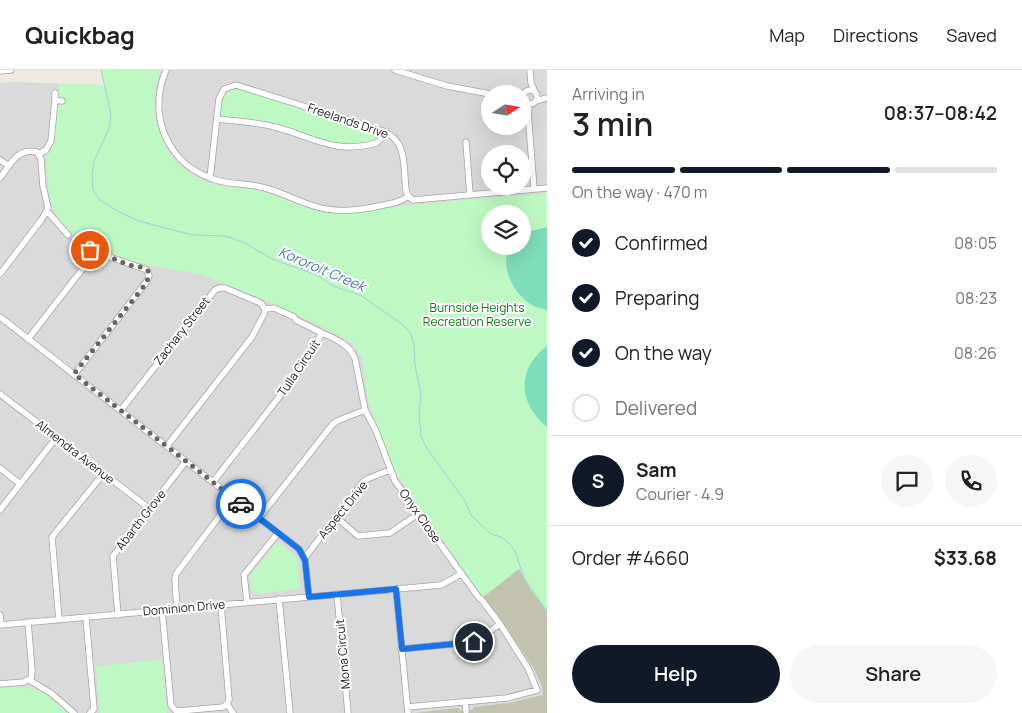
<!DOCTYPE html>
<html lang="en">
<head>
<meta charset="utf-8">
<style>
	:root { --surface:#fff; --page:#f6f6f6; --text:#222; --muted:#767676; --line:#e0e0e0; --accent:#111827 }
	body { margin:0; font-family:Manrope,sans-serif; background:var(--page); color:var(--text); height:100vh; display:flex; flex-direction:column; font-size:19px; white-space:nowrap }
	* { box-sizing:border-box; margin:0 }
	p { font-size:16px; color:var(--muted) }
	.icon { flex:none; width:28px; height:28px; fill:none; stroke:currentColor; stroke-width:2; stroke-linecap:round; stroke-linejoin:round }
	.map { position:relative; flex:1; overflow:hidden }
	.panel { display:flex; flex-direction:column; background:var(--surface); width:475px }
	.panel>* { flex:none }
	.needle { width:32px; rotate:78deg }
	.tools { position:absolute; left:481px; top:15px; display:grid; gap:10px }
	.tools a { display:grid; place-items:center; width:50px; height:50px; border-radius:50%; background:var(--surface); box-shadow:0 5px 20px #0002; font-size:25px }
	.pin { position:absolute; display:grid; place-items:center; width:42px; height:42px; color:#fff; margin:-21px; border:2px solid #fff; border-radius:50%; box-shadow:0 1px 5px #0007 }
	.courier { position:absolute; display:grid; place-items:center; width:50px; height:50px; margin:-25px; border:4px solid #1a73e8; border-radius:50%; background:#fff; color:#222; box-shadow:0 1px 6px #0007 }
	.head em { font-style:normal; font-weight:600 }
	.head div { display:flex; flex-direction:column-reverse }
	.head { display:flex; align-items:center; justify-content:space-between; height:85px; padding:0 25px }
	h1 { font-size:32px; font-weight:600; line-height:38px }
	.bar { display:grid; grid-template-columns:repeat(4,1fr); gap:8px 5px; align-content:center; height:60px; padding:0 25px }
	.bar i { height:6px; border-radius:4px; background:var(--line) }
	.bar .active { background:var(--accent) }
	.bar p { grid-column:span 4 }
	.line { display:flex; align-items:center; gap:12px; padding:0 25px; border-top:1px solid var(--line) }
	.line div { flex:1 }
	.round { display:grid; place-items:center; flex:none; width:52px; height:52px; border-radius:26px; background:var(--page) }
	ol { padding:0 25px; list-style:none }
	li { display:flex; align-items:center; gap:15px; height:55px }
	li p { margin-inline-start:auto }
	li .icon { padding:5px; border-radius:50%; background:var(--accent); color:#fff; stroke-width:4 }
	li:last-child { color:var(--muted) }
	li i { width:28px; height:28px; border:2px solid var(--line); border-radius:50% }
	.primary-button { display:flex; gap:10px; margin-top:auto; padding:10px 25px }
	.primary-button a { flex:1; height:58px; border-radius:30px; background:var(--accent); color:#fff; font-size:20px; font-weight:600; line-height:58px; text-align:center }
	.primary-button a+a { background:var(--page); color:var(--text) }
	header { display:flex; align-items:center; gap:30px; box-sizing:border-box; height:70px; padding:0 25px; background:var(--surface); border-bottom:1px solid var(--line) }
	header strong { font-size:24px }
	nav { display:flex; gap:28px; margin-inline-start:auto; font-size:18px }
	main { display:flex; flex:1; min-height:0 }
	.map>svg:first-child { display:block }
	.residential { fill:#dbdada; fill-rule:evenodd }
	.construction { fill:#c2c3ae }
	.park { fill:#bef9c3; fill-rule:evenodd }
	.pitch { fill:#7fdeba }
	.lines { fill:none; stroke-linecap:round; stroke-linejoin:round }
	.stream { stroke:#a2cfdc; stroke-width:1 }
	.minor-casing { stroke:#a4a4a4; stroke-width:7 }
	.minor { stroke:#fff; stroke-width:5.5 }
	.done { stroke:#666562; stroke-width:5; stroke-dasharray:0 9 }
	.route { stroke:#1a73e8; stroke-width:6 }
	.labels { text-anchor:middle; stroke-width:4; stroke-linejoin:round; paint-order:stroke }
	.street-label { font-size:12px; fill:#1d1d1d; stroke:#fff }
	.park-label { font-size:12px; fill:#0b7b14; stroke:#fff }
	.water-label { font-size:14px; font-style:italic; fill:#497aac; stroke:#fff }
</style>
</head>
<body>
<header>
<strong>Quickbag</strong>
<nav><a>Map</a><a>Directions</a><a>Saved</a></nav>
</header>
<main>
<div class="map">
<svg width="547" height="643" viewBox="0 0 547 643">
	<rect width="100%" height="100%" fill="#eeeae2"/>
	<path class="residential" d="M101,0H547V643H0V13L11,12L101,15L105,18ZM490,24H522V56H490ZM490,84H522V116H490ZM490,144H522V176H490Z"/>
	<path class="construction" d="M519,499L531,520L547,541V643H415L458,638L461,641L472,640L474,637L509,633L543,625L542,616L533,597L504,554L483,527Z"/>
	<path class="park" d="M101,0H161C142,45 164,99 211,114C230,119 249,117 267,123C290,130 311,143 336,144C358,146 378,139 400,136C449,131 498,127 547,123V541L531,520L519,499L483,527L395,401L368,331L362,288L357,279L351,272L341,266L279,236L202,205L134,192L93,176L80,169L71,163L58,148L52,136L47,113L46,86L51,79L54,71L59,14L101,15L105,18ZM490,144H522V176H490Z
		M238,19L377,61L379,68L372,72L338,75L283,57L223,47C216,36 224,19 238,19Z
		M276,473H279L295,486L297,489L300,517L298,519L254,524L252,522L250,506Z
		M160,590L162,592L167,643H100L96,598L98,596Z
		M11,617L28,618L36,621L37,618L46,622L68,643H0V618Z"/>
	<path class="pitch" d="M547,157V240C542,238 536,238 532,235C513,224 499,196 510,176H522L523,165L531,161Z
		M547,276V357C518,333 516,299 547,276Z"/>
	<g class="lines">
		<path class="stream" d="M101,0L111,44L109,59L94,91L92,105L93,120L100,130L119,142L139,151L192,165L225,166L245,173L272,189L317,205L333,216L360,225L402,254L410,262L414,275L415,295L421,324L419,343L421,366L426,377L465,431L471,445L491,464L501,467L509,473L515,481L524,508L547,541"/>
		<defs>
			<path id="minor" d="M166,0C147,46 167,95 216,110C232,115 249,113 265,118C281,122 295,130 311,135C334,143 356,141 379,136C389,134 400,133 408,126
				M395,0L447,16L490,24
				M530,0L531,13L535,22
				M0,1L11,0
				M523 27a7 7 0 1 1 14 0a7 7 0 1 1-14 0Z
				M55,23V30L62,31
				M536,31L547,28
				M525,32L528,42L534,119
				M217,49C236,51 256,52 275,57C314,67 334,85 376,73L380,70L383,61
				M466,72L470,125
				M39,84L46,80L51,71L55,30
				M0,90L9,96
				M0,108C10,95 18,77 37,82L41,89L43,116L48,138L42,149L0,204
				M210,108L219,29L224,19L236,15L383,61C408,71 403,97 406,120L408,126L413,130L547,118
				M47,141L68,165
				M74,172L87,178L94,184
				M265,239L274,238L294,247
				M0,247L299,479L305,490L309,527
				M296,250L322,263
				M28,269L94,184H101L147,200L149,206L147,211L74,305
				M0,324L150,439
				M121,340L215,220L219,218H225L261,233L265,239L264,244L252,267L167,376
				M365,340L376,361L395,411L479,528
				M0,398L20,414
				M213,412L300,300L322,263C336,269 348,274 355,288L365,340L337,351L332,355L259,448
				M0,440L56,368
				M336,447L358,466L390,463L418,444
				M305,490L306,486L363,412L367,409L390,400
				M396,519L408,643
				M337,524L348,643
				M279,529L290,643
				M481,529L500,554
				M247,532L244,505L278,463
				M177,539L175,510L176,504L233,428
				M162,540L171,635L176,641H179L223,637L227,634L229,630L221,535
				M0,545L1,555
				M118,545L113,486L186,391
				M86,548L94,639L90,643
				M59,550L52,467L103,404
				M0,555L441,515L461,504
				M401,579L474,572L500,554L528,598L537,620L507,628L407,637
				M29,610L51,623L74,643
				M0,614L24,612L31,608L32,601L28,552
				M465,632L466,641
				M227,634L233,643"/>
		</defs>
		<use href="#minor" class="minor-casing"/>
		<use href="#minor" class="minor"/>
	</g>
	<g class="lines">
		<path class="done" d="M90,180L94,184C107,183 120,193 133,196C137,197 145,196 148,201C151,206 146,212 144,216L74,304L241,434"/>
		<path class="route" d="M241,434L299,479L305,490L309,527L396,519L402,579L474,572"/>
	</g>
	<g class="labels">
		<g class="street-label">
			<text transform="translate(348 51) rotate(19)" y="4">Freelands Drive</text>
			<text transform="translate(182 261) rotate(-52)" y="4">Zachary Street</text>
			<text transform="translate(299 298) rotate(-56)" y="4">Tulla Circuit</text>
			<text transform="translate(75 382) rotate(38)" y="4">Almendra Avenue</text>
			<text transform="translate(343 440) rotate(-51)" y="4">Aspect Drive</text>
			<text transform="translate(420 446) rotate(55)" y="4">Onyx Close</text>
			<text transform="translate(141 450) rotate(-52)" y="4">Abarth Grove</text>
			<text transform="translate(184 538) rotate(-5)" y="4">Dominion Drive</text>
			<text transform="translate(343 584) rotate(-95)" y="4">Mona Circuit</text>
		</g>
		<g class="park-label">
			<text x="477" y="242">Burnside Heights<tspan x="477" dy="14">Recreation Reserve</tspan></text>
		</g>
		<g class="water-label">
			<text transform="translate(322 199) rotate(23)" y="5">Kororoit Creek</text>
		</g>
	</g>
</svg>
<div class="tools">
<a><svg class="needle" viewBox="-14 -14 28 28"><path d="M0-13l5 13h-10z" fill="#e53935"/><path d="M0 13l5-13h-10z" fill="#767676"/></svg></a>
<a><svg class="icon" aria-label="locate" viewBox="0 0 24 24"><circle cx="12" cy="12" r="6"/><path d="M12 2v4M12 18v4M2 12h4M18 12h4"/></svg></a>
<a><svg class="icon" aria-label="layers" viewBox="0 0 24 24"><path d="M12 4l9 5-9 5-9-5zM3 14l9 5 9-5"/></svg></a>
</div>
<div class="pin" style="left:90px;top:180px;background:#ea580c"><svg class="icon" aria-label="bag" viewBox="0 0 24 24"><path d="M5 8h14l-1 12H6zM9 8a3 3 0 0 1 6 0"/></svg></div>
<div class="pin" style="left:474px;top:572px;background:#1f2937"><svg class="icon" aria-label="home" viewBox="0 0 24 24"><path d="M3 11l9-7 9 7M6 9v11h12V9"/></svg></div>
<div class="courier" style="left:241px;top:434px"><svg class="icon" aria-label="car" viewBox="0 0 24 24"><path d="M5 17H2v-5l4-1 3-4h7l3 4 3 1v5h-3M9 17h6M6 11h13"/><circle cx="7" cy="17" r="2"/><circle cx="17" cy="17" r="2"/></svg></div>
</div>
<section class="panel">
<div class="head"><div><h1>3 min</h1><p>Arriving in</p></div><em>08:37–08:42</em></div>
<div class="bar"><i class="active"></i><i class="active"></i><i class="active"></i><i></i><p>On the way · 470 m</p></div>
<ol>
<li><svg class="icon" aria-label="check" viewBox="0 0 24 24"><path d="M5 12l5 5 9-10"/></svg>Confirmed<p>08:05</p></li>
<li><svg class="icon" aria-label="check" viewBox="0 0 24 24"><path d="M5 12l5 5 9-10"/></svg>Preparing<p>08:23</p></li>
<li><svg class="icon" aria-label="check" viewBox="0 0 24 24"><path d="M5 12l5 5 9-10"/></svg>On the way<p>08:26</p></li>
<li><i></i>Delivered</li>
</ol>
<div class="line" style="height:90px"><b class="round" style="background:var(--accent);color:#fff">S</b><div><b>Sam</b><p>Courier · 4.9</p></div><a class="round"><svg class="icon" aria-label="chat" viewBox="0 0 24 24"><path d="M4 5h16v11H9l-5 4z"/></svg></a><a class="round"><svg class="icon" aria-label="phone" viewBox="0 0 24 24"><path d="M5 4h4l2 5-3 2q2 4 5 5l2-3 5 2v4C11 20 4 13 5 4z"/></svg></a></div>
<div class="line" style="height:65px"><div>Order #4660</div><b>$33.68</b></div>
<div class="primary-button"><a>Help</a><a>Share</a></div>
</section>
</main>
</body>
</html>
